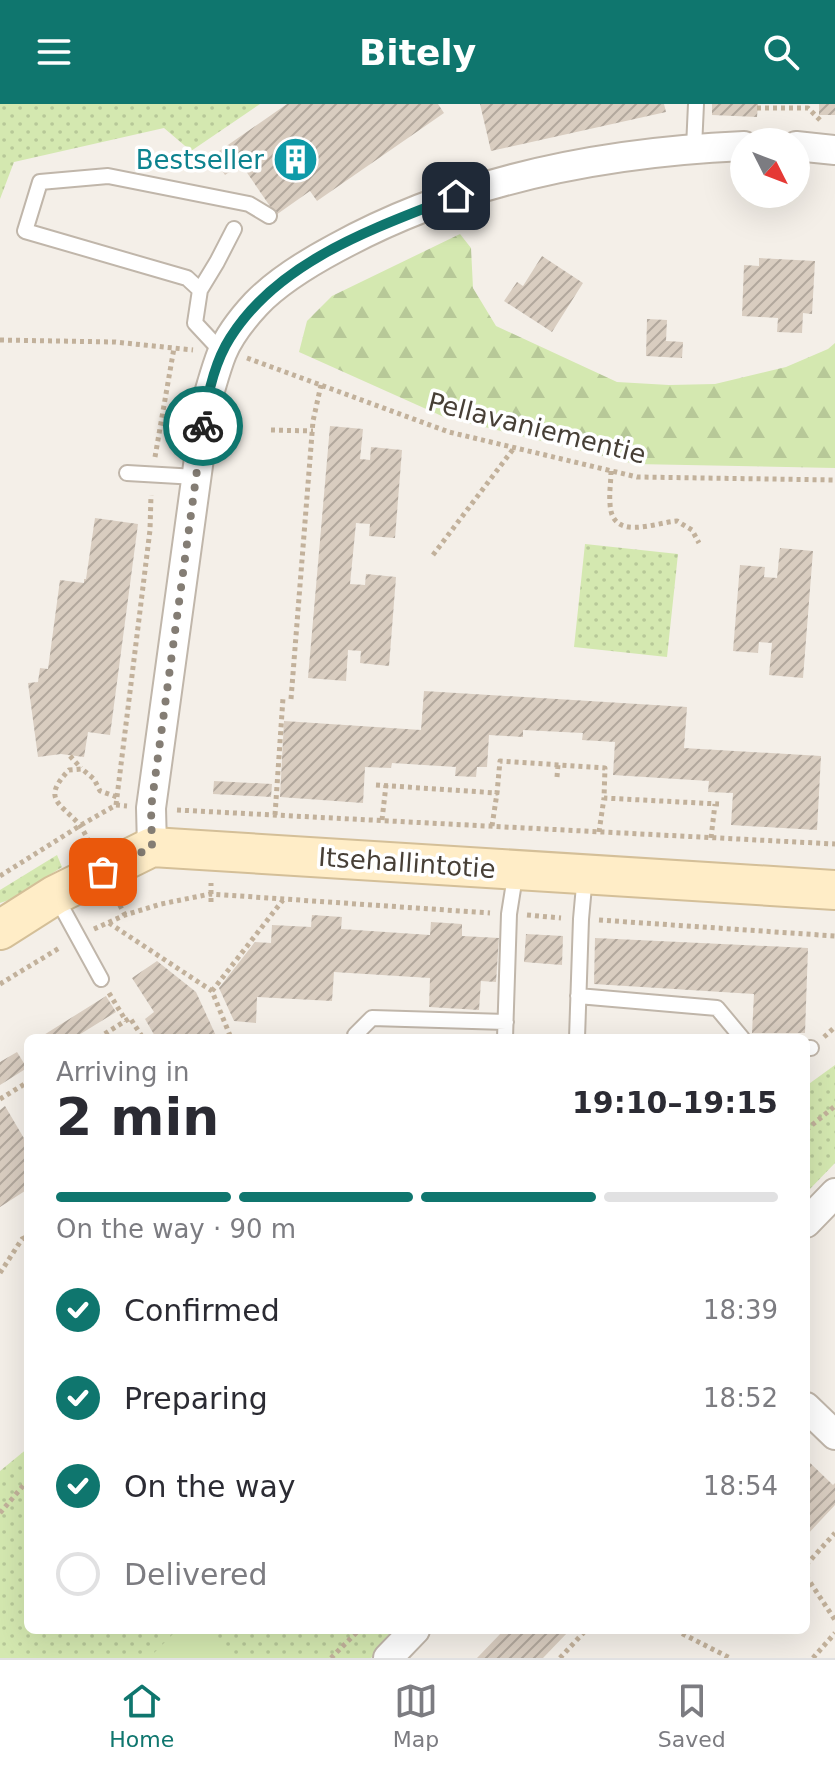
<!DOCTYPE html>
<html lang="en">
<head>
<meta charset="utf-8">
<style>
	:root { --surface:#fff; --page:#f7f7f7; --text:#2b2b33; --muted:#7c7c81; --line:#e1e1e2; --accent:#0f766e }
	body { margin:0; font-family:"DejaVu Sans",sans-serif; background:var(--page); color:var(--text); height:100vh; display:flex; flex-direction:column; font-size:30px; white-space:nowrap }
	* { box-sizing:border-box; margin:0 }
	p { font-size:26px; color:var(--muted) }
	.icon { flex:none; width:44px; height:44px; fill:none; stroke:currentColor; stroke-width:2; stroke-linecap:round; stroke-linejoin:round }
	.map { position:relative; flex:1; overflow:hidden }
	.drawer { position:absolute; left:24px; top:930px; width:786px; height:600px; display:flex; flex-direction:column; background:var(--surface); border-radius:12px; box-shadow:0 8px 32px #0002 }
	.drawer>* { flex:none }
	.needle { width:52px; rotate:132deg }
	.fabs { position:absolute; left:730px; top:24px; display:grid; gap:16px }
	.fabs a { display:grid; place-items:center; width:80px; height:80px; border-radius:50%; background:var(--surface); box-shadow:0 8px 32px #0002; font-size:40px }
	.pin { position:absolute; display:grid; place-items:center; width:68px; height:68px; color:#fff; margin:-34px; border-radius:16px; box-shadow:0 4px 12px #0006 }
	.courier { position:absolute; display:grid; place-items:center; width:80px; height:80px; margin:-40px; border:6px solid #0f766e; border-radius:50%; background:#fff; color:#222; box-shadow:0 2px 10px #0007 }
	.headline em { font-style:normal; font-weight:800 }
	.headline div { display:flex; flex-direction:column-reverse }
	.headline { display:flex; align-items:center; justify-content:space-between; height:136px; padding:0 32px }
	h1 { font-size:52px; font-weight:800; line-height:60px }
	.bar { display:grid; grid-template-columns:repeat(4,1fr); gap:12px 8px; align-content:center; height:96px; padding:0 32px }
	.bar i { height:10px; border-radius:6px; background:var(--line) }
	.bar .selected { background:var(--accent) }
	.bar p { grid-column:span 4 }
	ol { padding:0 32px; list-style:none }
	li { display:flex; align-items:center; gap:24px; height:88px }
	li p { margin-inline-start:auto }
	li .icon { padding:8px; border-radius:50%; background:var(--accent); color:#fff; stroke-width:4 }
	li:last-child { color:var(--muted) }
	li i { width:44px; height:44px; border:4px solid var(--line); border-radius:50% }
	header { display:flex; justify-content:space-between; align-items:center; height:104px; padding:0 32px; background:var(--accent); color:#fff; font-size:36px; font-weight:800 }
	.dock { display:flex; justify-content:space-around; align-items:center; height:112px; border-top:2px solid var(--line); background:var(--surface); font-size:22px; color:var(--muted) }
	.dock a { display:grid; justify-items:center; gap:4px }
	.dock .selected { color:var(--accent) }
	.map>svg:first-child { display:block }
	.green { fill:url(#green-dots) }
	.forest { fill:url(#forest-firs) }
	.pitch { fill:#d4e8b0 }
	.building { fill:url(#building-hatch) }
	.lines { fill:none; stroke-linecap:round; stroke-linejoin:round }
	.service-casing { stroke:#c0b6aa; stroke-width:18 }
	.minor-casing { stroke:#c0b6aa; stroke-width:32 }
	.secondary-casing { stroke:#d4bf98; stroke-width:42 }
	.path { stroke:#c2b19b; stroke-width:5; stroke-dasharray:4 4; stroke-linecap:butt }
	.service { stroke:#fff; stroke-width:14 }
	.minor { stroke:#fff; stroke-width:28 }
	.secondary { stroke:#ffedc7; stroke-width:38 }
	.done { stroke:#847d74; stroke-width:8; stroke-dasharray:0 14.4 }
	.route { stroke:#0f766e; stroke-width:10 }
	.labels { text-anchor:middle; stroke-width:7; stroke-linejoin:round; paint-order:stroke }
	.culture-label { font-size:26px; fill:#0d838f; stroke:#fff; text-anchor:end }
	.street-label { font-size:26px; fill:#473f36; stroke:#fff }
</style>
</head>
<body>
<header><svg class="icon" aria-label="menu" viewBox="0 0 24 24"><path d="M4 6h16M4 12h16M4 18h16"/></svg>Bitely<svg class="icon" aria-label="search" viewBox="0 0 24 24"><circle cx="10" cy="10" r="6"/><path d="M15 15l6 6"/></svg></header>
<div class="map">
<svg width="835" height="1554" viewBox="0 0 835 1554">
	<defs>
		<pattern id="green-dots" width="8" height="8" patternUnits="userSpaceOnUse" patternTransform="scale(2)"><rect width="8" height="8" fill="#d4e8b0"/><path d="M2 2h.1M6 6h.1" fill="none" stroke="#b7c898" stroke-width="1.8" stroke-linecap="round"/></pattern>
		<pattern id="forest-firs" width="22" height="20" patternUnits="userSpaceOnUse" patternTransform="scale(2)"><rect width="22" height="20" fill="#d4e8b0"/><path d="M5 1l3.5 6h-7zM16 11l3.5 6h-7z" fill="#b7c898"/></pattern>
		<pattern id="building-hatch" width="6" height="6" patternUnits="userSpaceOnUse" patternTransform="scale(2)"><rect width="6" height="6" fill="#d9cdc0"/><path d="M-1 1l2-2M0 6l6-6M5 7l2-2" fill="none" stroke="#b2a89d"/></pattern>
	</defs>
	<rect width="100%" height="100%" fill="#f4efe8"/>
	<path class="green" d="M0,0H260L191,47L164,24L14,58L0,95Z
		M585,440L678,450L667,553L574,543Z
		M57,751L62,763L12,795L0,799V786Z
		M835,961V1059L806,1089V982Z
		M28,1344V1526H398L371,1554H0V1367Z"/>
	<path class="forest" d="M460,130L471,144L473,184L496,222L617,278L669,281L715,280L786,263L828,245L835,239V364L635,360L444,313L299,248L307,217L332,192Z"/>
	<path class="pitch" d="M177,1526H210L237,1554H149Z"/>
	<path class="building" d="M287,0H438L444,9L317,97L310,87L276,111L241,60L225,71L212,52Z
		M480,0H664L666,8L491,47Z
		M712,0H758L757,13L712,11Z
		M819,0H835V11H819Z
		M542,152L583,179L552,228L504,197L517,178L523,182Z
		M759,154L815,157L812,210L803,209L802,229L777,228L778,214L742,212L744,161L759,162Z
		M647,215L667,216L666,237L683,238L682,254L646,252Z
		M330,322L363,325L360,355L370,356L371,343L402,346L395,434L369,432L370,420L356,419L350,480L365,481L366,470L396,473L389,562L360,559L361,547L348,546L346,577L308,574Z
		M95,414L138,420L110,631L88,628L84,653L61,650L38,653L28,579L38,578L40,564L48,565L60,476L84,479V475H86Z
		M780,444L813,447L803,574L769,571L772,539L759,538L758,549L733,547L740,461L765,463L764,473L777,474Z
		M424,587L687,603L684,644L821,652L817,726L731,721L733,689L708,688L709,677L613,671L615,638L582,636L583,629L523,626V633L489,631L487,663H477L476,673L455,672L456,663L392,659L391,664L365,663L363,699L280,693L284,617L421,626Z
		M214,677L272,680L271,693L213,690Z
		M312,811L342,813L341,825L430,831L431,818L462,820V832L499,834L496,878L481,877L479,906L429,903L430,874L334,868L332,897L257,893L256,919L234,917L219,884L255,838L271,839L272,821L311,823Z
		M526,830L563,832L562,861L524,858Z
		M595,834L808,844L805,929H752L754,890L594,880Z
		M157,857L196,888L217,934H156L145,915L154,908L132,874Z
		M106,892L116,908L74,934H39Z
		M17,948L27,964L0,981V958Z
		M5,1002L25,1036L28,1034V1085L0,1103V1006Z
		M806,1355L833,1381L835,1379V1401L806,1432Z
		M504,1526H567L569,1527L543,1554H477Z"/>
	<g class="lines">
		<defs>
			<path id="service" d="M694,44L696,0
				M200,186L217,158L234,125
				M222,248L195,219L200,186L187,174L25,127L40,78L108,72L249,100L269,112
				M127,369L196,373
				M55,791L101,875
				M578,892L717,904L742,934
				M355,934V931L372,914L506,918
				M505,934L509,810L516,766
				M577,934L581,815L585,771
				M806,944H811"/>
			<path id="minor" d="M796,42L835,46
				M152,743L151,704L207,296C212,280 216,264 222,249C229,232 243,214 256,200C278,177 308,159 336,144C460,76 603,48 744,42
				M806,1119L835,1089
				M806,1303L835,1331
				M388,1554L415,1526"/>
			<path id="secondary" d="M0,826L55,791L152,743L835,786"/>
		</defs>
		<use href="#service" class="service-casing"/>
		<use href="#minor" class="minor-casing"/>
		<use href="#secondary" class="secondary-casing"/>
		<path class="path" d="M757,4H808L820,16
			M0,236L115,238L193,246
			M247,254L449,328L637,373L835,376
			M271,326L313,327
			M155,353L174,244
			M611,367C611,378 609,389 610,399C611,438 653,419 677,417L692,426L699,439
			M433,451L514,344
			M291,595L313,317L321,281
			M70,652L81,664
			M557,673L558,661
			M376,681L497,689L500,657L605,664L604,694L719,700
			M116,701L150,426L151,391
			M177,706L835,740
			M275,711L283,594
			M382,716L386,681
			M492,722L497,689
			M599,728L604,694
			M711,734L715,700
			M89,738C86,732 83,725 79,720C60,699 41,695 69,666L82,665L94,675L100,687L117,693
			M0,772L81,721L116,701L127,702
			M116,794L125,811
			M211,798V779
			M527,811L561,814
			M599,816L835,832
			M109,819L212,887L231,934
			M94,825L125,811L161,800L210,790L490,809
			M0,880L61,843
			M212,887L283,796
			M109,889L126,917
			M824,933L835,923
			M98,934L130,914L143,934
			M0,995L28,978
			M806,1026L835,1002
			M0,1169L22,1135L28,1132
			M0,1409L28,1376
			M806,1461L835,1429
			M806,1472L835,1516
			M675,1526L730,1554
			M331,1554L359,1526
			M560,1554L586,1526
			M813,1554L835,1529"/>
		<use href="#service" class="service"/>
		<use href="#minor" class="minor"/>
		<use href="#secondary" class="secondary"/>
	</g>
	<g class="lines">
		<path class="done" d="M103,768L152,743L151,704L203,322"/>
		<path class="route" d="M203,322C207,292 214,259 230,234C279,156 375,124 456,92"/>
	</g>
	<defs>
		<symbol id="building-disc" viewBox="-11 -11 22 22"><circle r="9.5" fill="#0f9aa8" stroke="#fff"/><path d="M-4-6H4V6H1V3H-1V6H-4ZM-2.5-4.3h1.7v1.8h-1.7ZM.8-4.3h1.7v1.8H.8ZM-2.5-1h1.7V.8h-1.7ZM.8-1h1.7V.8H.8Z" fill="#fff"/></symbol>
	</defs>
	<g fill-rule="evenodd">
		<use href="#building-disc" x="270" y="30" width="51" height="51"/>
	</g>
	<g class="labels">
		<g class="culture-label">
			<text x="264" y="65">Bestseller</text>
		</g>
		<g class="street-label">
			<text transform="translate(537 324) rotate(14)" y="9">Pellavaniementie</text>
			<text transform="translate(407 759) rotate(4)" y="9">Itsehallintotie</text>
		</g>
	</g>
</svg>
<div class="fabs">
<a><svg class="needle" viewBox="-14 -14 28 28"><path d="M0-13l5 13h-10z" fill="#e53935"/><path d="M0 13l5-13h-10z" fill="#7c7c81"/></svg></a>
</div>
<div class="pin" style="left:103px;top:768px;background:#ea580c"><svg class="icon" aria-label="bag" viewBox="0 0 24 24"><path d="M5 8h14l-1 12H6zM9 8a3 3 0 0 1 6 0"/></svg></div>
<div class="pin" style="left:456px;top:92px;background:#1f2937"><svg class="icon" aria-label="home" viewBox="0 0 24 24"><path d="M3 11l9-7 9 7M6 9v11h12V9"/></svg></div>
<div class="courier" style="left:203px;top:322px"><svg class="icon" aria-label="bike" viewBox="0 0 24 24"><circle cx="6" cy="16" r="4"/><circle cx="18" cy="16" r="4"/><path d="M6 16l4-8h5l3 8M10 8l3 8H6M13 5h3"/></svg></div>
<section class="drawer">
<div class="headline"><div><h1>2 min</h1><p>Arriving in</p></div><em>19:10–19:15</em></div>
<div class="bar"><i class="selected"></i><i class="selected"></i><i class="selected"></i><i></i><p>On the way · 90 m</p></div>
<ol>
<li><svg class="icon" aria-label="check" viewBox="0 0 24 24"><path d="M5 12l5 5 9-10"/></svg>Confirmed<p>18:39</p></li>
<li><svg class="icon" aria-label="check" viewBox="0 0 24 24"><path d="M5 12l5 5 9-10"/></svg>Preparing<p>18:52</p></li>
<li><svg class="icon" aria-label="check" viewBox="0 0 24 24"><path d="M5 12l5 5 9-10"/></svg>On the way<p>18:54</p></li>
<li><i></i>Delivered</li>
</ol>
</section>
</div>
<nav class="dock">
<a class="selected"><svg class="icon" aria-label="home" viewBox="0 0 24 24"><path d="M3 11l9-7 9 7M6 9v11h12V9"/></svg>Home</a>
<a><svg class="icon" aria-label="map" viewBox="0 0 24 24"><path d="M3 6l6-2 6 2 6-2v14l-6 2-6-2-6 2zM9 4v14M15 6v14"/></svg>Map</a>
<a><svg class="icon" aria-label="saved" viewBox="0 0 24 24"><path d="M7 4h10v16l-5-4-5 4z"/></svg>Saved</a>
</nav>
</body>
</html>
